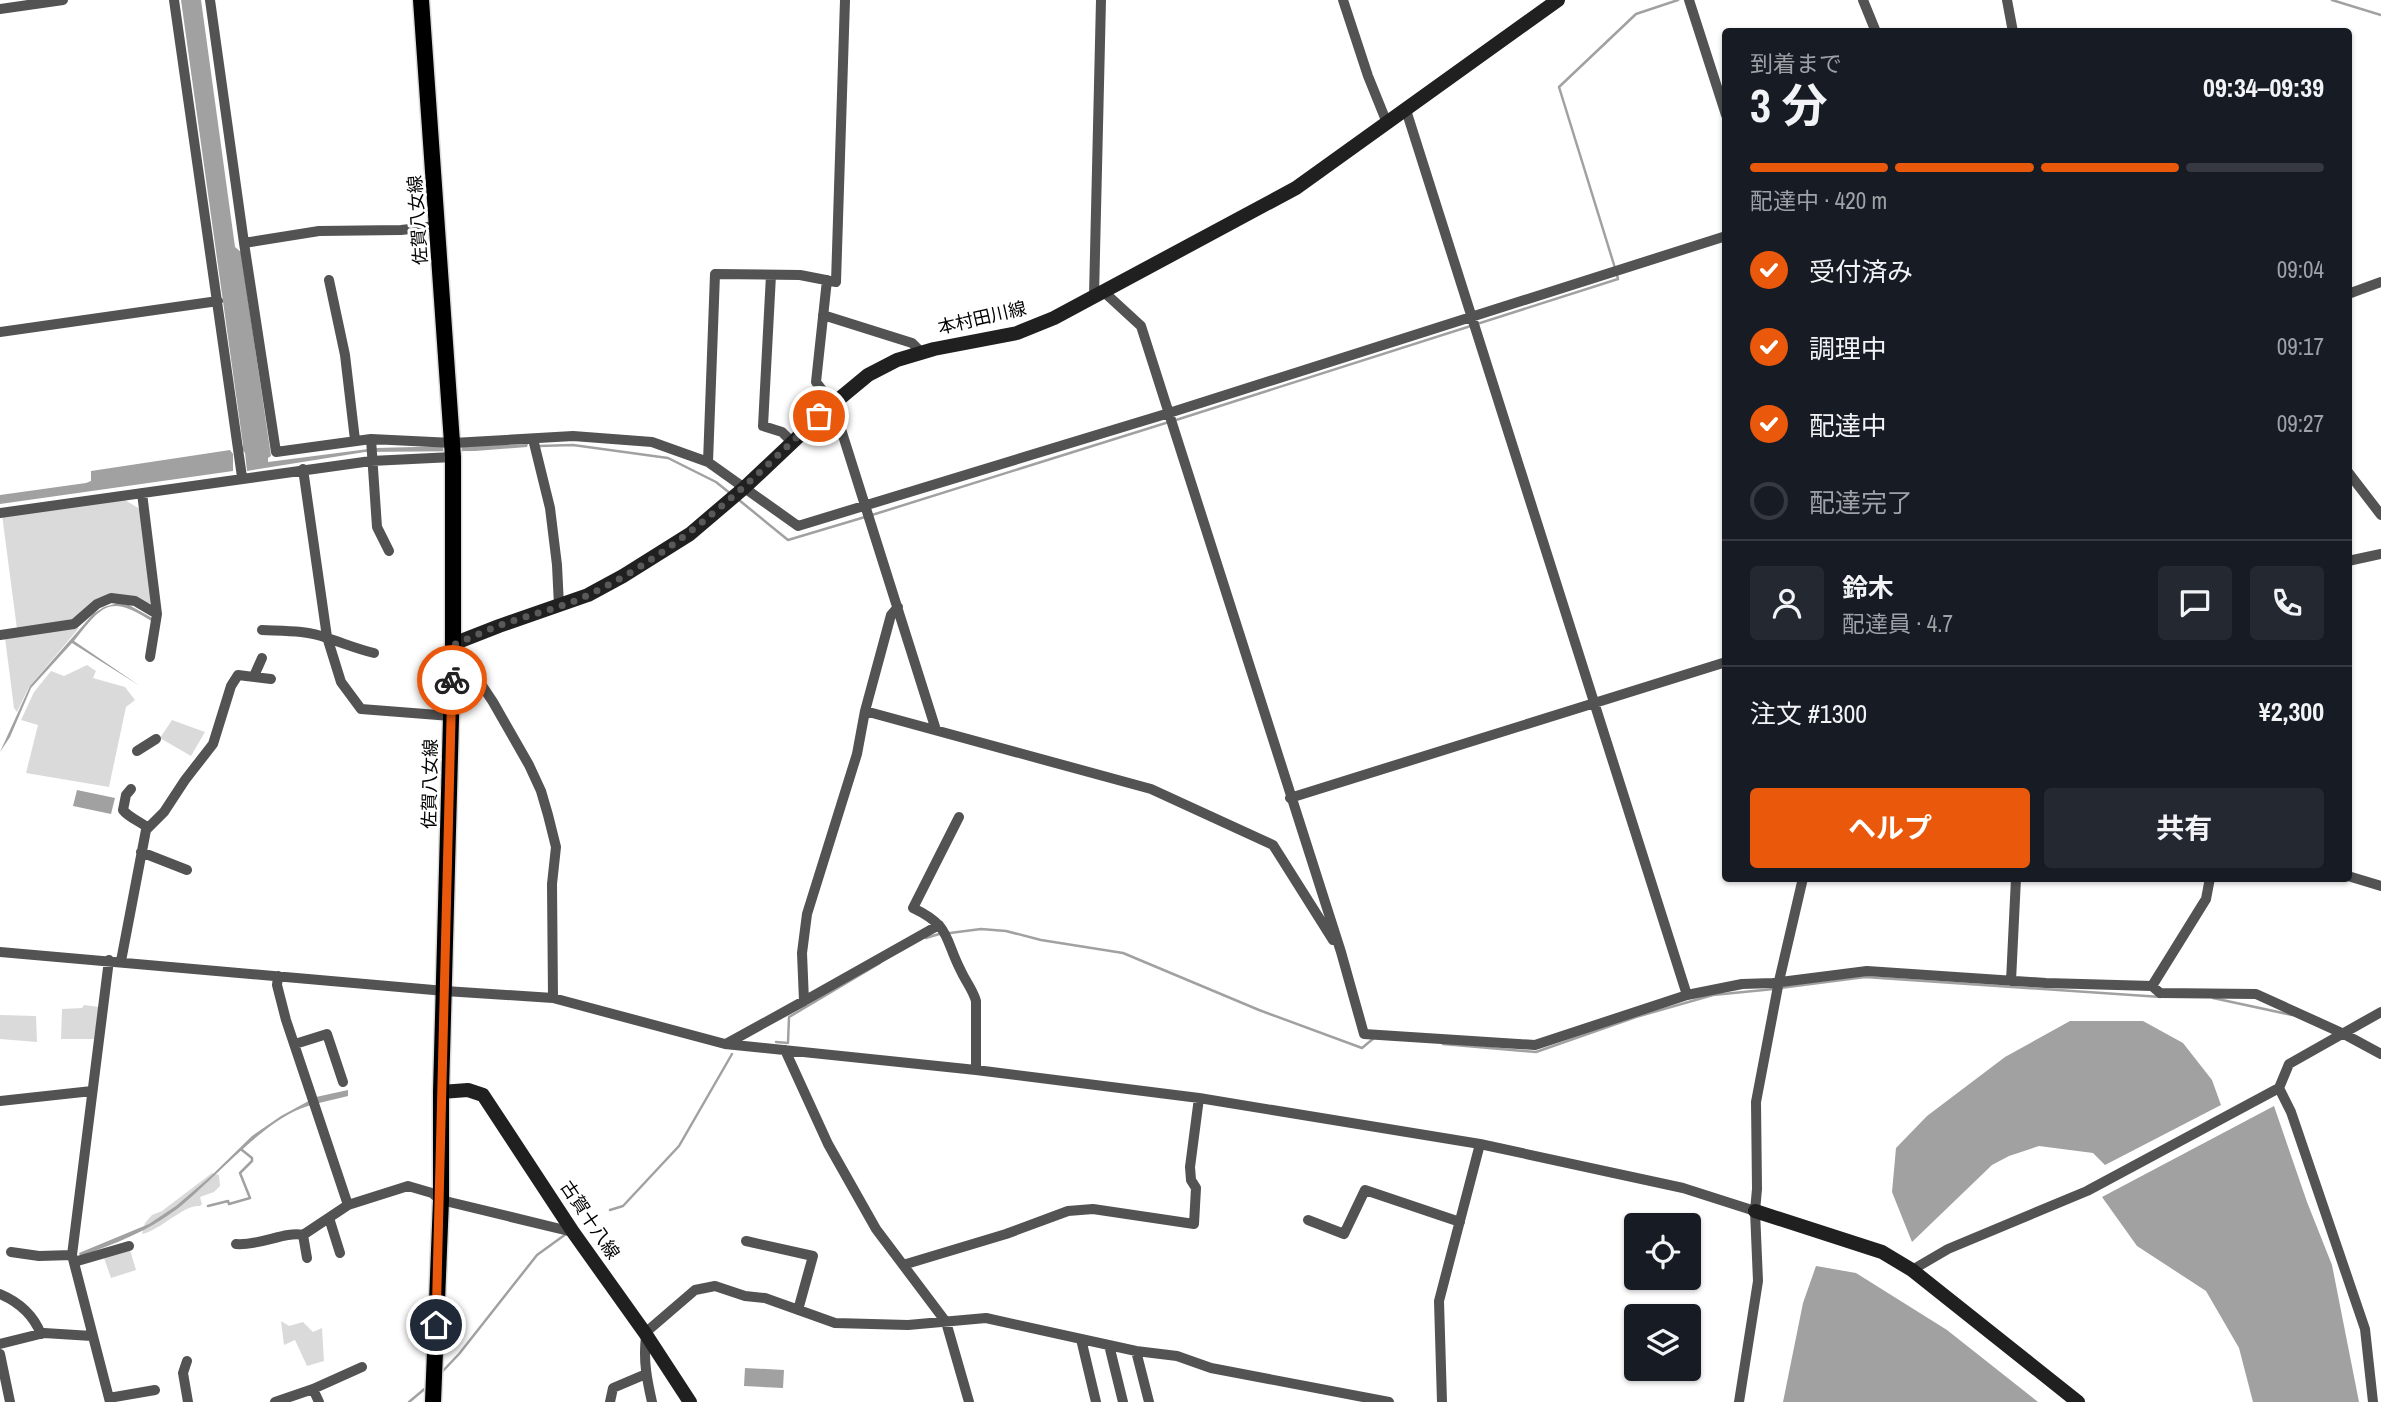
<!DOCTYPE html>
<html lang="ja">
<head>
<meta charset="utf-8">
<style>
	:root { --surface:#171b24; --page:#242831; --text:#f1f3f6; --muted:#9ea1a6; --line:#363941; --accent:#ea580c }
	body { margin:0; font-family:"Archivo Narrow","Noto Sans JP",sans-serif; background:var(--page); color:var(--text); height:100vh; display:flex; flex-direction:column; font-size:26px; white-space:nowrap }
	* { box-sizing:border-box; margin:0 }
	p { font-size:23px; color:var(--muted) }
	.icon { flex:none; width:38px; height:38px; fill:none; stroke:currentColor; stroke-width:2; stroke-linecap:round; stroke-linejoin:round }
	.map { position:relative; flex:1; overflow:hidden }
	.panel { position:absolute; left:1722px; top:28px; width:630px; height:854px; display:flex; flex-direction:column; background:var(--surface); border-radius:7px; box-shadow:0 2px 5px #0004 }
	.panel>* { flex:none }
	.controls { position:absolute; left:1624px; top:1213px; display:grid; gap:14px }
	.controls a { display:grid; place-items:center; width:77px; height:77px; border-radius:7px; background:var(--surface); box-shadow:0 2px 5px #0004; font-size:35px }
	.pin { position:absolute; display:grid; place-items:center; width:60px; height:60px; color:#fff; margin:-30px; border:4px solid #fff; border-radius:50%; box-shadow:0 2px 7px #0007 }
	.courier { position:absolute; display:grid; place-items:center; width:70px; height:70px; margin:-35px; border:5px solid #ea580c; border-radius:50%; background:#fff; color:#222; box-shadow:0 2px 9px #0007 }
	.overview em { font-style:normal; font-weight:700 }
	.overview div { display:flex; flex-direction:column-reverse }
	.overview { display:flex; align-items:center; justify-content:space-between; height:119px; padding:0 28px }
	h1 { font-size:46px; font-weight:700; line-height:52px }
	.bar { display:grid; grid-template-columns:repeat(4,1fr); gap:10px 7px; align-content:center; height:84px; padding:0 28px }
	.bar i { height:9px; border-radius:5px; background:var(--line) }
	.bar .selected { background:var(--accent) }
	.bar p { grid-column:span 4 }
	.line { display:flex; align-items:center; gap:18px; padding:0 28px; border-top:2px solid var(--line) }
	.line div { flex:1 }
	.round { display:grid; place-items:center; flex:none; width:74px; height:74px; border-radius:7px; background:var(--page) }
	ol { padding:0 28px; list-style:none }
	li { display:flex; align-items:center; gap:21px; height:77px }
	li p { margin-inline-start:auto }
	li .icon { padding:7px; border-radius:50%; background:var(--accent); color:#fff; stroke-width:4 }
	li:last-child { color:var(--muted) }
	li i { width:38px; height:38px; border:4px solid var(--line); border-radius:50% }
	.cta { display:flex; gap:14px; margin-top:auto; padding:14px 28px }
	.cta a { flex:1; height:80px; border-radius:7px; background:var(--accent); color:#fff; font-size:28px; font-weight:700; line-height:80px; text-align:center }
	.cta a+a { background:var(--page); color:var(--text) }
	.map>svg:first-child { display:block }
	.green { fill:#dadada }
	.water { fill:#a1a1a1 }
	.lines { fill:none; stroke-linecap:round; stroke-linejoin:round }
	.stream { stroke:#a1a1a1; stroke-width:2.5 }
	.primary-casing { stroke:#dbdbdb; stroke-width:19 }
	.street { stroke:#535353; stroke-width:10 }
	.secondary { stroke:#202020; stroke-width:14 }
	.primary { stroke:#000; stroke-width:16 }
	.done { stroke:#595959; stroke-width:7; stroke-dasharray:0 12.6 }
	.route { stroke:#ea580c; stroke-width:9 }
	.labels { text-anchor:middle; stroke-width:6; stroke-linejoin:round; paint-order:stroke }
	.street-label { font-size:18px; fill:#000; stroke:#fff }
</style>
</head>
<body>
<div class="map">
<svg width="2381" height="1402" viewBox="0 0 2381 1402">
	<rect width="100%" height="100%" fill="#fff"/>
	<path class="green" d="M123,499L140,509L153,601L149,604L113,595L74,621L17,629L2,515Z
		M79,628L29,687L17,712L14,708L5,638Z
		M87,665L96,671L93,678L125,687L135,700L126,707L109,787L26,773L38,725L21,720L34,692L51,671L64,676Z
		M172,720L205,732L191,756L160,738Z
		M84,1005L99,1007L94,1039H61L62,1009L82,1008Z
		M0,1015L36,1016L37,1042L0,1039Z
		M212,1173L219,1175L220,1186L214,1192L200,1197L202,1204L200,1206C184,1204 161,1230 142,1234L145,1223L152,1215L162,1211Z
		M130,1250L136,1270L111,1278L104,1258Z
		M281,1321L289,1326L303,1322L313,1332L322,1328L324,1361L307,1366L295,1340L284,1345Z"/>
	<path class="water" d="M181,0H201L235,247L241,252L271,456L268,458V462L376,448L528,444L527,447L475,451L365,452L247,471L245,453L242,449L243,445Z
		M230,450L233,454V471L0,504V495L86,483L91,481V471Z
		M118,603L129,605L154,619L153,622C110,594 103,604 74,641L140,686L72,643L31,688L10,737L0,752L30,686L93,614L104,607Z
		M77,790L115,798L111,814L73,806Z
		M2070,1021H2143L2183,1043L2212,1080L2221,1105L2105,1165L2093,1153L2039,1146L2009,1156L1992,1165L1912,1242L1892,1192L1896,1148L1927,1116L2005,1057Z
		M348,1090V1096C335,1099 319,1103 308,1106C265,1118 213,1181 177,1209C148,1231 115,1244 80,1256L79,1253L149,1224L176,1206L211,1176L252,1136L281,1116L316,1097Z
		M2274,1106L2307,1202L2332,1265L2359,1402H2253L2239,1348L2206,1291L2137,1246L2102,1197Z
		M1816,1266L1856,1273L1947,1330L2038,1402H1783L1803,1303Z
		M745,1368L784,1370L783,1388L744,1386Z"/>
	<g class="lines">
		<path class="stream" d="M2332,0L2381,15
			M1615,268L1559,87L1636,14L1678,0
			M1176,420L1618,279L1617,275
			M539,446L573,445L668,458L716,482L731,494
			M739,500L788,540L865,517
			M872,515L1169,422
			M950,933L981,929L1006,931L1041,940L1123,953L1259,1010L1362,1048L1374,1038
			M926,938L939,934
			M1780,988L1865,977L2161,997
			M2213,998L2292,1015
			M776,1042L788,1043L789,1017L880,963
			M1443,1044L1536,1052L1636,1017L1713,995L1774,989
			M208,1206L228,1201L229,1204L250,1198L240,1173L252,1161V1158L242,1150
			M610,1210L623,1206L679,1146L732,1054
			M440,1374L459,1354L537,1255L566,1234
			M409,1402L428,1386"/>
		<defs>
			<path id="primary" d="M421,0L453,457V644L441,1092V1200L433,1402"/>
		</defs>
		<use href="#primary" class="primary-casing"/>
		<path class="street" d="M174,0L242,477
			M210,0L244,243L276,452L371,439L453,443L573,436L652,442L708,462L798,526L1169,413L1726,236
			M1343,0L1368,76L1387,123
			M1689,0L1726,115
			M1863,0L1876,32
			M2007,0L2013,32
			M0,9L63,0
			M1406,110L1687,995
			M244,243L319,231L401,230L437,226
			M771,275L763,426L782,432L792,442
			M329,280L345,355L355,440
			M827,280L816,382L833,404L936,730
			M1104,292L1141,326L1341,952L1364,1034L1535,1045L1687,995L1742,984L1773,983L1867,971L2046,983L2152,986L2160,993L2256,994L2344,1034L2381,1054
			M2348,294L2381,282
			M1094,296L1101,0
			M823,315L912,343L922,353
			M0,332L218,301
			M371,439L377,527L389,551
			M533,439L550,508L557,565L559,606
			M708,462L715,274L800,275L836,282L845,0
			M303,469L327,637L341,682L361,709L451,716
			M2348,472L2381,515
			M142,493L157,614L150,657
			M0,513L371,461L453,457
			M2348,561L2381,554
			M262,630C283,631 307,630 327,638C343,643 357,649 374,653
			M0,635L74,624L97,604L111,598L135,601L157,614
			M452,668L473,672L493,702L529,765L541,791L548,815L556,847L552,884L553,998
			M254,676L262,658
			M865,711L1151,789L1273,845L1333,940
			M137,751L156,739
			M131,789L126,795L123,810C128,817 141,822 148,828
			M1290,798L1726,662
			M959,817L913,908C951,926 944,938 961,971C966,982 973,990 976,1001V1070
			M141,852L187,870
			M2348,876L2381,886
			M0,952L445,991L553,998L725,1044L976,1070L1199,1098L1480,1144L1683,1188L1755,1211
			M109,960L72,1255L110,1402
			M121,961L146,830L164,812L185,780L213,744L231,686L238,675L271,679
			M278,976L277,985L286,1020L348,1205
			M2011,981L2016,878
			M2152,986L2206,899L2210,878
			M804,1001L939,925
			M295,1044L327,1034L343,1082
			M726,1044L804,1001L802,953L807,914L857,754L865,711L891,615L898,607
			M785,1050L828,1144L876,1229L946,1322L969,1402
			M2279,1088L2291,1112L2365,1329L2373,1402
			M0,1101L92,1091
			M329,1218L340,1253
			M1308,1220L1344,1234L1365,1190L1460,1222
			M746,1241L813,1256L798,1310
			M236,1244C260,1246 285,1231 303,1235
			M11,1252L39,1256L72,1255
			M307,1258L303,1235L348,1205L408,1186L432,1193L441,1200L573,1232
			M74,1262L129,1246
			M903,1265L1006,1234L1068,1211L1093,1209L1194,1224L1196,1188L1191,1180L1190,1167L1199,1098
			M1912,1270L1948,1249L2087,1191L2279,1088L2289,1064L2381,1012
			M0,1294C19,1302 33,1314 41,1334
			M645,1333L695,1290L715,1286L745,1296L765,1298L835,1323L908,1325L986,1318L1136,1351L1177,1356L1211,1368L1389,1402
			M646,1337C643,1360 647,1380 652,1402
			M1081,1339L1096,1402
			M0,1344L44,1333L92,1336
			M1109,1345L1123,1402
			M1136,1351L1149,1402
			M0,1354L10,1402
			M187,1361L183,1373L188,1402
			M313,1389L319,1402
			M109,1398L155,1390
			M275,1402L313,1389L362,1367
			M610,1402L613,1388L646,1374
			M1442,1402L1439,1301L1480,1144
			M1739,1402L1758,1281L1755,1211L1757,1189L1756,1102L1779,981L1803,878"/>
		<path class="secondary" d="M453,644L499,626L588,595L623,576L690,534L744,488L833,404L868,375L897,360L934,349L1017,333L1054,318L1296,188L1558,0
			M441,1092L468,1090L483,1095L573,1232L645,1333L690,1402
			M1755,1211L1882,1252L1912,1270L2078,1402"/>
		<use href="#primary" class="primary"/>
	</g>
	<g class="lines">
		<path class="done" d="M452,680L453,645C468,639 483,632 498,626C527,615 559,609 588,595C678,553 748,484 819,416"/>
		<path class="route" d="M436,1325L452,680"/>
	</g>
	<g class="labels">
		<g class="street-label">
			<text transform="translate(418 220) rotate(-94)" y="6">佐賀八女線</text>
			<text transform="translate(982 318) rotate(-13)" y="6">本村田川線</text>
			<text transform="translate(430 784) rotate(-89)" y="6">佐賀八女線</text>
			<text transform="translate(590 1220) rotate(56)" y="6">古賀十八線</text>
		</g>
	</g>
</svg>
<div class="controls">
<a><svg class="icon" aria-label="locate" viewBox="0 0 24 24"><circle cx="12" cy="12" r="6"/><path d="M12 2v4M12 18v4M2 12h4M18 12h4"/></svg></a>
<a><svg class="icon" aria-label="layers" viewBox="0 0 24 24"><path d="M12 4l9 5-9 5-9-5zM3 14l9 5 9-5"/></svg></a>
</div>
<div class="pin" style="left:819px;top:416px;background:#ea580c"><svg class="icon" aria-label="bag" viewBox="0 0 24 24"><path d="M5 8h14l-1 12H6zM9 8a3 3 0 0 1 6 0"/></svg></div>
<div class="pin" style="left:436px;top:1325px;background:#1f2937"><svg class="icon" aria-label="home" viewBox="0 0 24 24"><path d="M3 11l9-7 9 7M6 9v11h12V9"/></svg></div>
<div class="courier" style="left:452px;top:680px"><svg class="icon" aria-label="bike" viewBox="0 0 24 24"><circle cx="6" cy="16" r="4"/><circle cx="18" cy="16" r="4"/><path d="M6 16l4-8h5l3 8M10 8l3 8H6M13 5h3"/></svg></div>
<section class="panel">
<div class="overview"><div><h1>3 分</h1><p>到着まで</p></div><em>09:34–09:39</em></div>
<div class="bar"><i class="selected"></i><i class="selected"></i><i class="selected"></i><i></i><p>配達中 · 420 m</p></div>
<ol>
<li><svg class="icon" aria-label="check" viewBox="0 0 24 24"><path d="M5 12l5 5 9-10"/></svg>受付済み<p>09:04</p></li>
<li><svg class="icon" aria-label="check" viewBox="0 0 24 24"><path d="M5 12l5 5 9-10"/></svg>調理中<p>09:17</p></li>
<li><svg class="icon" aria-label="check" viewBox="0 0 24 24"><path d="M5 12l5 5 9-10"/></svg>配達中<p>09:27</p></li>
<li><i></i>配達完了</li>
</ol>
<div class="line" style="height:126px"><a class="round"><svg class="icon" aria-label="person" viewBox="0 0 24 24"><circle cx="12" cy="8" r="4"/><path d="M4 21q1-7 8-7t8 7"/></svg></a><div><b>鈴木</b><p>配達員 · 4.7</p></div><a class="round"><svg class="icon" aria-label="chat" viewBox="0 0 24 24"><path d="M4 5h16v11H9l-5 4z"/></svg></a><a class="round"><svg class="icon" aria-label="phone" viewBox="0 0 24 24"><path d="M5 4h4l2 5-3 2q2 4 5 5l2-3 5 2v4C11 20 4 13 5 4z"/></svg></a></div>
<div class="line" style="height:91px"><div>注文 #1300</div><b>¥2,300</b></div>
<div class="cta"><a>ヘルプ</a><a>共有</a></div>
</section>
</div>
</body>
</html>
